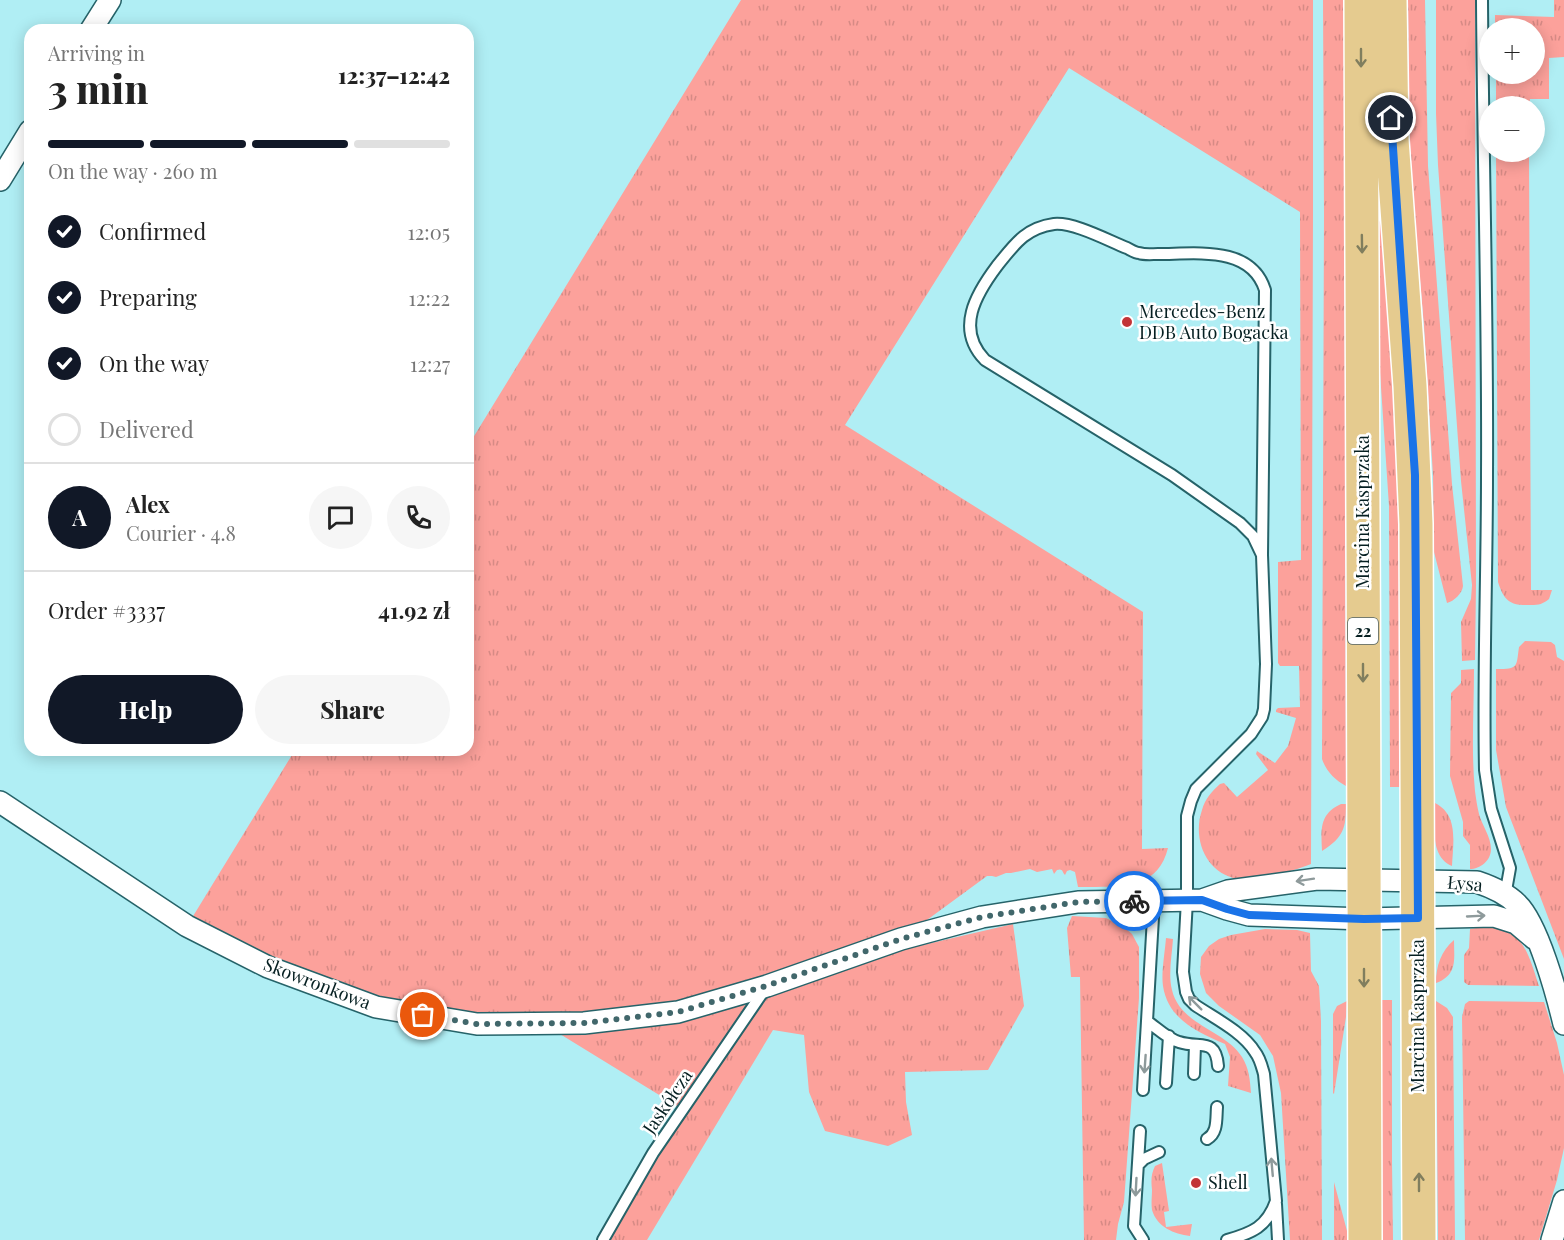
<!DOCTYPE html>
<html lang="en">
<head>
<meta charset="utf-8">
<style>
	:root { --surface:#fff; --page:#f6f6f6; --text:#222; --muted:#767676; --line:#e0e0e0; --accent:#111827 }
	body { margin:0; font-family:"Playfair Display",serif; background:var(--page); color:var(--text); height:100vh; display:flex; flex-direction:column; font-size:22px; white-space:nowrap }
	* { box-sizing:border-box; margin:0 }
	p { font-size:20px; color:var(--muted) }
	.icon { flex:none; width:33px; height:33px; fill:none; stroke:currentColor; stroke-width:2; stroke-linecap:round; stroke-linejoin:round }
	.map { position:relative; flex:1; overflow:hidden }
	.panel { position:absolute; left:24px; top:24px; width:450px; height:732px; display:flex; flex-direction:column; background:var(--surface); border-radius:18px; box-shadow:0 3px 15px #0003 }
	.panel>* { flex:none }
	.fabs { position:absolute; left:1479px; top:18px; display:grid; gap:12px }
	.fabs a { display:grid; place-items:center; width:66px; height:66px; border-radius:50%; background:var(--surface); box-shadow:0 3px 15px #0003; font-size:30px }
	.pin { position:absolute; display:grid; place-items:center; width:51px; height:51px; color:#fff; margin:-26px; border:3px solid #fff; border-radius:50%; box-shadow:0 2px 6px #0007 }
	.courier { position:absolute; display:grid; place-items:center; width:60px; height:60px; margin:-30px; border:4px solid #1a73e8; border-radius:50%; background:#fff; color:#222; box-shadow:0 2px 8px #0007 }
	.overview em { font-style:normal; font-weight:800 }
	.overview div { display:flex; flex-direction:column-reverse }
	.overview { display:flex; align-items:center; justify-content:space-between; height:102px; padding:0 24px }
	h1 { font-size:39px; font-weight:800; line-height:45px }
	.bar { display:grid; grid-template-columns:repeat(4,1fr); gap:9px 6px; align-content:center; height:72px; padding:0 24px }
	.bar i { height:8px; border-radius:4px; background:var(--line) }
	.bar .selected { background:var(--accent) }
	.bar p { grid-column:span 4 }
	.line { display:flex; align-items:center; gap:15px; padding:0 24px; border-top:2px solid var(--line) }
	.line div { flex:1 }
	.round { display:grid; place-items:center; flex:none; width:63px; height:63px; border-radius:32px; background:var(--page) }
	ol { padding:0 24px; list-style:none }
	li { display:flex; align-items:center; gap:18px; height:66px }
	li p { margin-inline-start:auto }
	li .icon { padding:6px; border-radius:50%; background:var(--accent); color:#fff; stroke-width:4 }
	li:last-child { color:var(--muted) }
	li i { width:33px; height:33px; border:3px solid var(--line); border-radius:50% }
	.action { display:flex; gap:12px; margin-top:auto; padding:12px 24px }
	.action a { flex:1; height:69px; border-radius:36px; background:var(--accent); color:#fff; font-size:24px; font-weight:800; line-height:69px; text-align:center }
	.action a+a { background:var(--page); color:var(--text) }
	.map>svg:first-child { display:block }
	.grass { fill:url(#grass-tufts) }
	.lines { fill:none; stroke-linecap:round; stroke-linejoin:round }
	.service-casing { stroke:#266369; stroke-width:14 }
	.minor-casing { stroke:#266369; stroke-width:24 }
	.primary-casing { stroke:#fff; stroke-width:36 }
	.service { stroke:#fff; stroke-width:10 }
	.minor { stroke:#fff; stroke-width:21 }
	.primary { stroke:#e5cb8f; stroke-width:33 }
	.oneway { stroke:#807e5e }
	.oneway2 { stroke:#8e9a9b }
	.done { stroke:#41676b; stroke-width:6; stroke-dasharray:0 10.8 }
	.route { stroke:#1a73e8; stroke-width:8 }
	.poi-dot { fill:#c33437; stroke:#fff; stroke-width:2 }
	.labels { text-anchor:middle; stroke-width:5; stroke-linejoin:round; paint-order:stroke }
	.shield { fill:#fff; stroke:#506264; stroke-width:1.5 }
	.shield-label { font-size:16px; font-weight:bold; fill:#051f21 }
	.poi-label { font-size:18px; fill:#051f21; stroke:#fff; text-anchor:start }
	.street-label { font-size:18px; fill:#051f21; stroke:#fff }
</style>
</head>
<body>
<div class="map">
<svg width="1564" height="1240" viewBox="0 0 1564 1240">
	<defs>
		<pattern id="grass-tufts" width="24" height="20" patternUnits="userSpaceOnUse" patternTransform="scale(1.5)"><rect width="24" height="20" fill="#fca19b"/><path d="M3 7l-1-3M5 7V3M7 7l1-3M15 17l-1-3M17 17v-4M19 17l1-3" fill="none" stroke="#d68a85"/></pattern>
	</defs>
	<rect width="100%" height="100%" fill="#b0eef4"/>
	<path class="grass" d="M741,0H1313V214L1311,864C1294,871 1256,881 1238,879C1206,874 1192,839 1202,810C1205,799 1212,791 1220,784L1224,783L1237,797L1268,770L1256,754L1257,751L1275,763L1288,746L1296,718L1276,712V710L1278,708L1300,707L1299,666H1280L1278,663V562L1301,560L1300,212L1069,68L845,425L1143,612L1142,849L1168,848C1157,893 1114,886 1078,887L1075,872L1070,870L1067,871L1065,875C1062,872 1063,868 1057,870L1054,874L1052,869L1037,872L1030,869L1011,873H1006L996,877L992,876H987L901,939L757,1000L910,948L1013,924L1024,1006L988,1070L905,1072L906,1102L912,1135L888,1146L825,1131L809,1092L804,1035L773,1030L647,1240H606L682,1109L542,1023L376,1007L187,926L295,750H468V446Z
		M1323,0H1344L1346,786C1335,780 1326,771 1322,759L1324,215Z
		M1408,0H1425L1428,166L1452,484L1463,586C1462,594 1454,601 1447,603L1434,552L1433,476L1424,326L1411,176L1409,118Z
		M1436,0H1475L1476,585L1475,660L1462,661L1461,622L1471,599L1472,585L1461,481L1438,165L1436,114Z
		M1554,0H1564V57L1549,58V99H1530L1529,106H1496V74H1534V28H1495V15L1554,17Z
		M1496,152H1529L1531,590H1552L1549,599C1543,604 1539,605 1531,605C1510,606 1504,601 1498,582Z
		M1376,206H1381L1399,489L1402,787H1390L1389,506L1376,313Z
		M1525,641L1551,642L1555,645L1557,657L1564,661V959L1506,807L1496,750V669C1519,669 1516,667 1519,647Z
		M1474,669C1474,709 1471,751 1475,791C1476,798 1477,806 1479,814C1482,825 1491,837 1491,849C1491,861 1480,869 1470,869V845L1463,836V822L1450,776L1451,693L1461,683V670Z
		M1435,803C1459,815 1453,843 1452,866C1429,856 1435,824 1435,803Z
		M1341,804H1346C1346,828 1344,837 1322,851C1321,830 1319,814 1341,804Z
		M1072,916L1106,918L1124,927L1132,934L1139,947V998L1124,1202L1118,1224L1116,1240H1084L1080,977H1071L1067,928Z
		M1488,926C1524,928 1529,957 1539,986L1468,985L1464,982V955L1469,948L1470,929Z
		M1265,929L1297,930L1310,933L1311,971L1319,986L1321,1021L1322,1240H1290L1281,1093L1273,1056L1260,1035L1219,1006L1206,993L1200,974L1201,957L1209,946L1219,939L1231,935Z
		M1166,938L1173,939C1172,955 1168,974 1172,990C1180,1025 1225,1030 1242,1057C1249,1068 1250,1080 1251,1093L1228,1086L1230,1057L1225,1044C1197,1032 1168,1019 1163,986C1161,974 1165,951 1166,938Z
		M1454,940C1454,959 1458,975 1436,983C1436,966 1441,951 1454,940Z
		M1380,1000H1392V1162L1393,1240H1381Z
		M1347,1001L1346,1017L1334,1094L1333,1093V1014L1337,1006Z
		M1436,1001L1447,1008L1453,1017L1455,1240H1438Z
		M1469,1001L1544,1002L1557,1043L1564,1075V1148L1557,1180L1539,1240H1465L1462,1017L1465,1004Z
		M1162,1163L1169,1211L1164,1212L1166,1227L1192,1224L1190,1236C1174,1234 1157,1227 1152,1210C1151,1203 1152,1196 1152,1190C1151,1181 1151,1174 1155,1166Z
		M1334,1182L1347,1231V1240H1334Z"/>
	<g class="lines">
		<defs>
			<path id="service" d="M1482,0C1483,159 1488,317 1487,476C1487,574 1483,672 1485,770L1491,809L1510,868L1505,896
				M1147,1021C1157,1028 1168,1039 1179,1042C1200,1049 1216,1037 1218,1066
				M1194,1074L1195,1045
				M1166,1083L1169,1036
				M1143,1090L1154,900
				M1140,1131L1134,1226L1143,1240
				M1207,1139C1218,1133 1216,1119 1217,1107
				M1138,1165L1144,1159L1159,1152
				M1276,1204L1278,1240
				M603,1240L653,1153L765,989
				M1227,1240C1252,1233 1267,1227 1276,1201L1264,1074C1262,1067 1260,1058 1255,1052C1243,1032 1214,1018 1195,1005L1189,999L1186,992L1183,972L1187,900V816L1191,801L1196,789L1251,734L1262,717L1264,709L1266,664L1262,555L1265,290C1251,245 1195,254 1158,254C1152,254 1145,255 1139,253C1135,253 1131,250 1127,248C1107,240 1074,222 1054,224C1025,228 1014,245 997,266C976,294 955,329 985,360L1172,475L1240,523L1253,536L1262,555"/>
			<path id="minor" d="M91,30L110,0
				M0,180L30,131
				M0,802L187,926L268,967L376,1007L477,1024L584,1023L678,1012L767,986L901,939L982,917L1078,902L1202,900L1228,891L1317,879L1477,882C1492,887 1506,893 1517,904C1538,924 1557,995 1564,1024
				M1202,900L1227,909L1249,915L1364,919L1494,916L1516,923L1535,939
				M1552,1240L1564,1201"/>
			<path id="primary" d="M1361,0C1363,413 1364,827 1365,1240
				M1390,0L1392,140L1410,386L1416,524L1419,1240"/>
		</defs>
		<use href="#service" class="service-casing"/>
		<use href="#minor" class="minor-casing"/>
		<use href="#primary" class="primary-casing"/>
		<use href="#service" class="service"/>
		<use href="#minor" class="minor"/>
		<use href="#primary" class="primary"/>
	</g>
	<defs><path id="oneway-shaft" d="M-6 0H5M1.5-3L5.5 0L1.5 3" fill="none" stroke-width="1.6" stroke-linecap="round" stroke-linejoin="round" transform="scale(1.5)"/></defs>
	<g class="oneway">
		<use href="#oneway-shaft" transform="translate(1361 58) rotate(90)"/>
		<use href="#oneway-shaft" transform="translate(1362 244) rotate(89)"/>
		<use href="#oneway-shaft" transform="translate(1363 673) rotate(90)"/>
		<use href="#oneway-shaft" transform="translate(1364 978) rotate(90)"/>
		<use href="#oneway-shaft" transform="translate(1419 1182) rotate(-90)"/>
	</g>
	<g class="oneway2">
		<use href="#oneway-shaft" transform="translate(1305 880) rotate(171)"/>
		<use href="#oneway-shaft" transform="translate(1476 916) rotate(-3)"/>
		<use href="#oneway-shaft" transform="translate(1195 1003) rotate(-135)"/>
		<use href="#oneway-shaft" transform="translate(1145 1064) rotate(94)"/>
		<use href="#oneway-shaft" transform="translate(1272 1167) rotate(-95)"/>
		<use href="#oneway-shaft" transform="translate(1136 1187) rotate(93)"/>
	</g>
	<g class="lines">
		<path class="done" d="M423,1015L477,1024L584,1023L678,1012L766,986L901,939L982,917L1078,902L1134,901"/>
		<path class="route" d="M1134,901L1202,900L1227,909L1249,915L1364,919L1418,918L1415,475L1391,118"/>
	</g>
	<g class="poi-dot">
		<circle cx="1127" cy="322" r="6"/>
		<circle cx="1196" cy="1183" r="6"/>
	</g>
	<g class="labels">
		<rect class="shield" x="1348" y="618" width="30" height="26" rx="4.5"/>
		<g class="shield-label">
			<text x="1363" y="637">22</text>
		</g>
		<g class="poi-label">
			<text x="1139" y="318">Mercedes-Benz<tspan x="1139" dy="21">DDB Auto Bogacka</tspan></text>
			<text x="1208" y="1189">Shell</text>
		</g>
		<g class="street-label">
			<text transform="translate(1363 512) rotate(-90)" y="6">Marcina Kasprzaka</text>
			<text transform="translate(1465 884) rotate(5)" y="6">Łysa</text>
			<text transform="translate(317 984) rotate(21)" y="6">Skowronkowa</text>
			<text transform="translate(1418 1016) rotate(-90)" y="6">Marcina Kasprzaka</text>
			<text transform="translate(668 1102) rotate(-56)" y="6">Jaskółcza</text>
		</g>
	</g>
</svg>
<div class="fabs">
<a>+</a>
<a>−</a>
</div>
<div class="pin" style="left:423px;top:1015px;background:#ea580c"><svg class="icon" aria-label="bag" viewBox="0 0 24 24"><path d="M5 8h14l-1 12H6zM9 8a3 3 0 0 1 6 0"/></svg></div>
<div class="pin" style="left:1391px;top:118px;background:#1f2937"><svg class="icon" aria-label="home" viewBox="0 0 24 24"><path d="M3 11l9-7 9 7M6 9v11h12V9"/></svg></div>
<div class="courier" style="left:1134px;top:901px"><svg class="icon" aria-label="bike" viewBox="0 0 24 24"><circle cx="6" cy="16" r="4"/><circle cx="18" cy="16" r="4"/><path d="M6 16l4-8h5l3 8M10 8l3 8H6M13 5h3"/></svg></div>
<section class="panel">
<div class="overview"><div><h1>3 min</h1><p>Arriving in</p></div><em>12:37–12:42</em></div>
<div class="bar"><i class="selected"></i><i class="selected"></i><i class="selected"></i><i></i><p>On the way · 260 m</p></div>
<ol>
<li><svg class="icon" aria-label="check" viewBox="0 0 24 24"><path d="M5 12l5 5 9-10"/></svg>Confirmed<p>12:05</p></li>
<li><svg class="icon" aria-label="check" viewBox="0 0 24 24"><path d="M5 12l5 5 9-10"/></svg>Preparing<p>12:22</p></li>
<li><svg class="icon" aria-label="check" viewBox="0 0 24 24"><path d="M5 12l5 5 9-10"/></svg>On the way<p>12:27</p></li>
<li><i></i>Delivered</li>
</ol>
<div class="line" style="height:108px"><b class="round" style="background:var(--accent);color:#fff">A</b><div><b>Alex</b><p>Courier · 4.8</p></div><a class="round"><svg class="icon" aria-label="chat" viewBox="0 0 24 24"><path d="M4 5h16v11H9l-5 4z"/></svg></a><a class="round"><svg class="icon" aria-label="phone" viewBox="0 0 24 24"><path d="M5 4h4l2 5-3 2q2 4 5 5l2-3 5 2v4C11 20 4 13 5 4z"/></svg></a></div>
<div class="line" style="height:78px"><div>Order #3337</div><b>41.92 zł</b></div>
<div class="action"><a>Help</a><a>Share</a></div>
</section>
</div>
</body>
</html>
